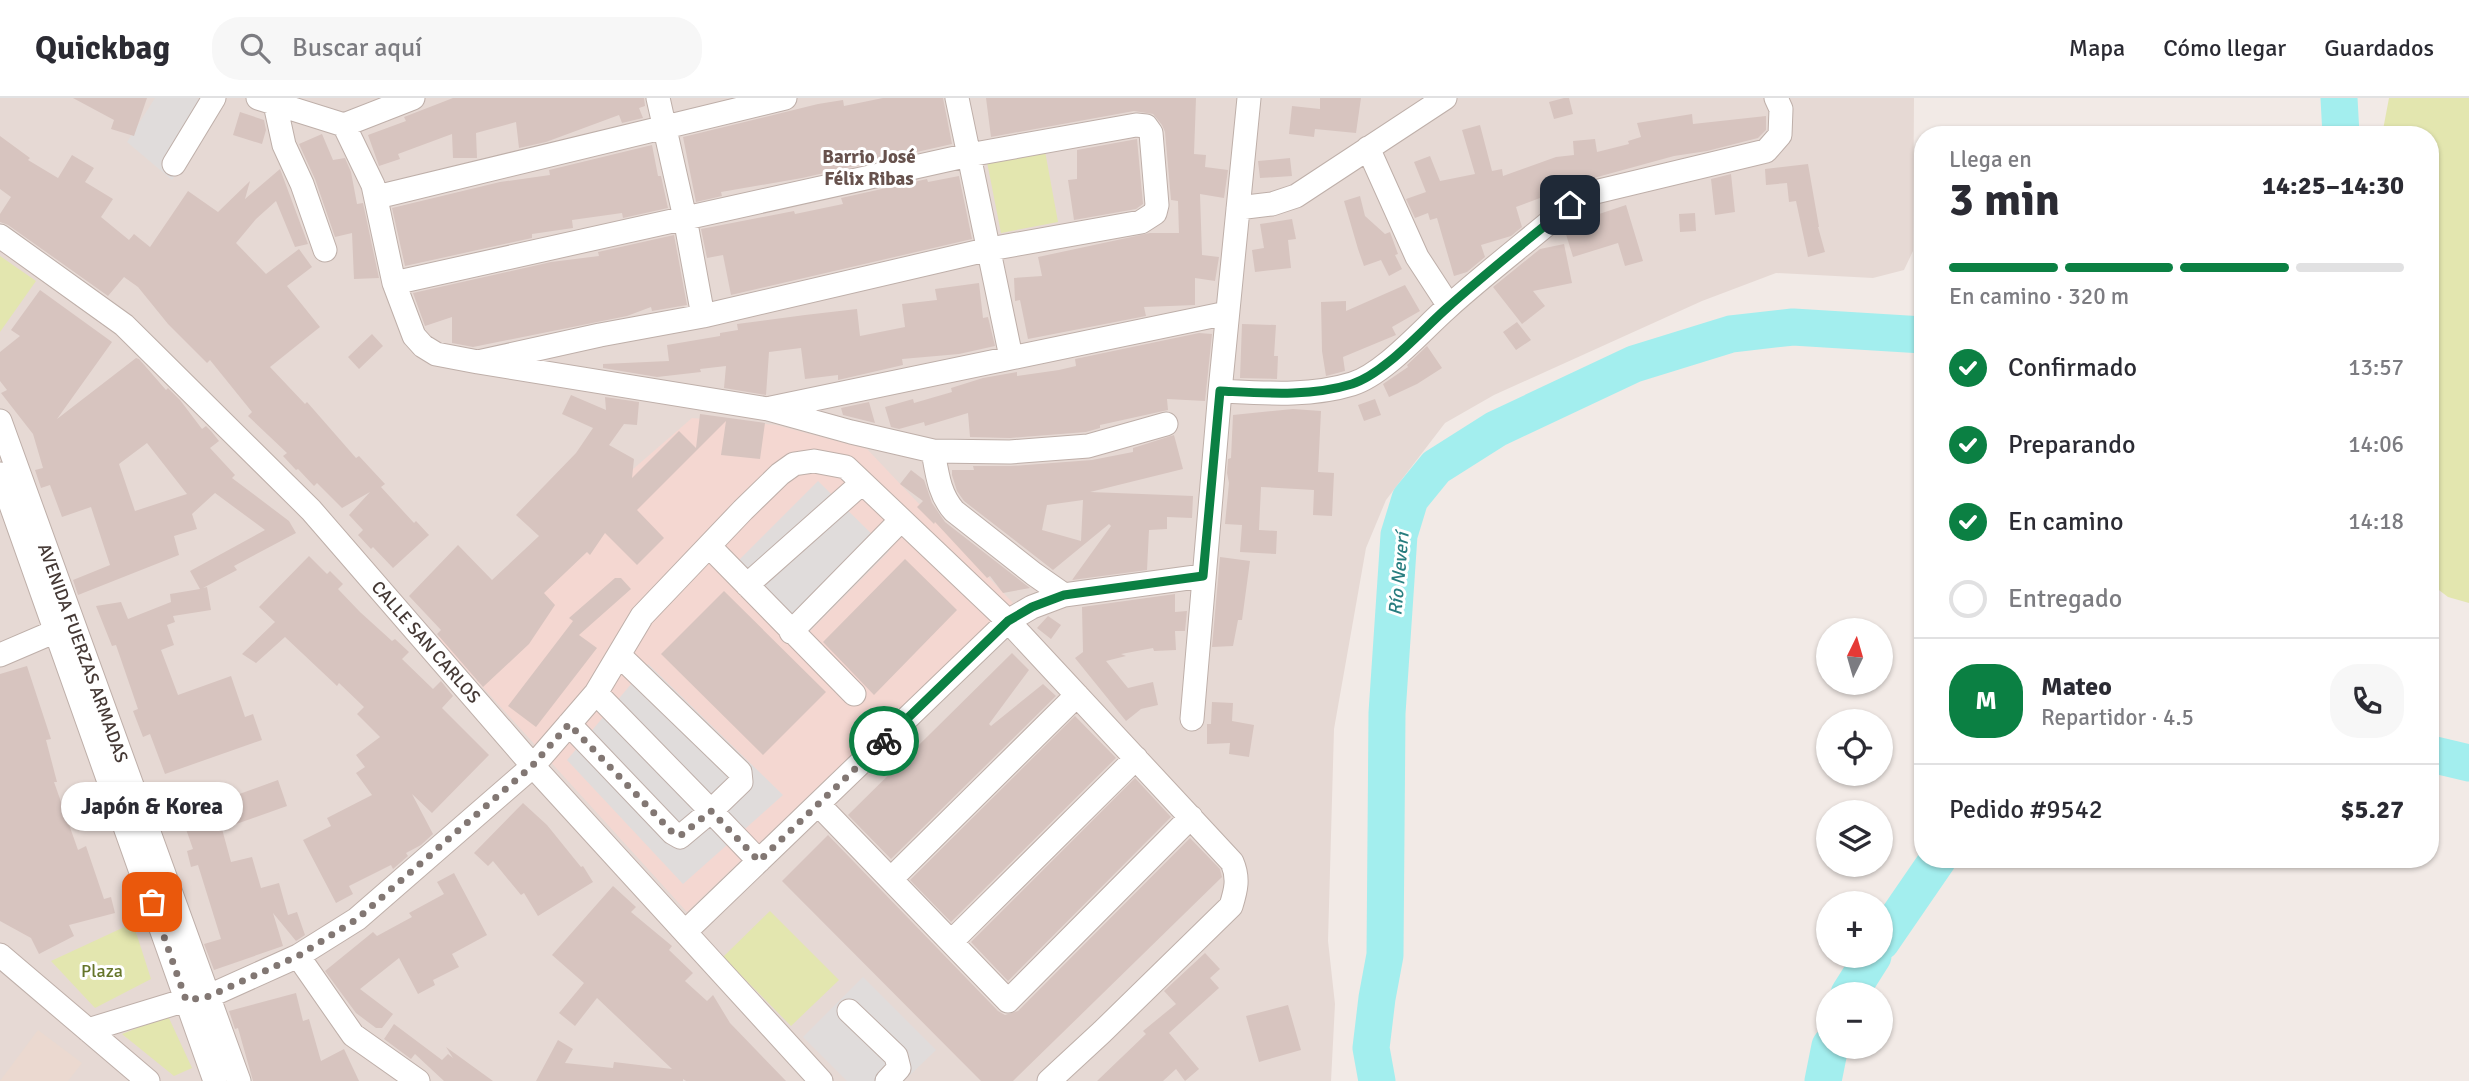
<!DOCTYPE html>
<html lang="es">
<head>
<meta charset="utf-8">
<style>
	:root { --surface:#fff; --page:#f7f7f7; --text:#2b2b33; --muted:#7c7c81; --line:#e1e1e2; --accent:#0b8043 }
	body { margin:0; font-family:Signika,sans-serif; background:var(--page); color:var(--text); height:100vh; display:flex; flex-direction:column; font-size:26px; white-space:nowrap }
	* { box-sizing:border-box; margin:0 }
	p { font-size:23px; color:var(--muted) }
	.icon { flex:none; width:38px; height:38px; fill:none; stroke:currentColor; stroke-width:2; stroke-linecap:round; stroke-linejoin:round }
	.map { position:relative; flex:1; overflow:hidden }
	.side { position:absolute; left:1914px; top:28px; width:525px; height:742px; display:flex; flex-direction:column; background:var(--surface); border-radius:28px; box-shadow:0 2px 5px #0004 }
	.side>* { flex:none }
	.needle { width:46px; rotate:5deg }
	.tools { position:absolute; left:1816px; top:520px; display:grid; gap:14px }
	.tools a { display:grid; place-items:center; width:77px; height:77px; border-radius:50%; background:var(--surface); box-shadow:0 2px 5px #0004; font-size:35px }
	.pin { position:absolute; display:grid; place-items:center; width:60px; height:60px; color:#fff; margin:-30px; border-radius:14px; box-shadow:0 4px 10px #0006 }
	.courier { position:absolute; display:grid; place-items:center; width:70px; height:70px; margin:-35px; border:5px solid #0b8043; border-radius:50%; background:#fff; color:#222; box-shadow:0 2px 9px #0007 }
	.bubble { position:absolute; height:49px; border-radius:24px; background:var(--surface); box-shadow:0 2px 5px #0004; font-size:23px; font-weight:700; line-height:49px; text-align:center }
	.summary em { font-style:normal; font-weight:700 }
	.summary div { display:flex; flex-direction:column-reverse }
	.summary { display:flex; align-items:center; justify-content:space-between; height:119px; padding:0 35px }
	h1 { font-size:46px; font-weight:700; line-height:52px }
	.bar { display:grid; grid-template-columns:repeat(4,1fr); gap:10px 7px; align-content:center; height:84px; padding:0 35px }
	.bar i { height:9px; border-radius:5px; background:var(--line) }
	.bar .selected { background:var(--accent) }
	.bar p { grid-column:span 4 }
	.line { display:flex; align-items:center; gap:18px; padding:0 35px; border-top:2px solid var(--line) }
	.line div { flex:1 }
	.round { display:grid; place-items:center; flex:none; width:74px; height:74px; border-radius:28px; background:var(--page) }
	ol { padding:0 35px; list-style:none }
	li { display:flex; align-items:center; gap:21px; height:77px }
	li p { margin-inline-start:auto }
	li .icon { padding:7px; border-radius:50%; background:var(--accent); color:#fff; stroke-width:4 }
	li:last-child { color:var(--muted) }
	li i { width:38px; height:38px; border:4px solid var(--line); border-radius:50% }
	header { display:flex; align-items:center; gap:42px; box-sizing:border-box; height:98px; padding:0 35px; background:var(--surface); border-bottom:2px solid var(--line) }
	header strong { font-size:33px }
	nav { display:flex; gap:38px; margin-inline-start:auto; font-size:24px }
	.search { width:490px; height:63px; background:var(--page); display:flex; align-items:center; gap:18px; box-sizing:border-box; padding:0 24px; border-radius:28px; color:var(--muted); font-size:26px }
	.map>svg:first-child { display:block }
	.residential { fill:#e6d9d4 }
	.commercial { fill:#f4d7d1 }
	.education { fill:#ebd9d0 }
	.green { fill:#e3e6af }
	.parking { fill:#e0dcdb }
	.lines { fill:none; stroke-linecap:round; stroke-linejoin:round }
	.river { stroke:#a3eeee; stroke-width:37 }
	.building { fill:#d7c4bf; fill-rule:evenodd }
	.minor-casing { stroke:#beafa9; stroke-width:25 }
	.minor { stroke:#fff; stroke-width:23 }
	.done { stroke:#827773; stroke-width:7; stroke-dasharray:0 12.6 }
	.route { stroke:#0b8043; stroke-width:9 }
	.labels { text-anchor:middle; stroke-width:6; stroke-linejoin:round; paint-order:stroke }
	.street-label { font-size:18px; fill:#453935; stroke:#fff }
	.park-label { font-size:18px; fill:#65752a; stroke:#fff }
	.neighbourhood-label { font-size:19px; font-weight:bold; fill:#67524d; stroke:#fff }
	.water-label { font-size:19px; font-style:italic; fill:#287d7f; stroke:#fff }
</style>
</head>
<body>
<header>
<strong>Quickbag</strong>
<div class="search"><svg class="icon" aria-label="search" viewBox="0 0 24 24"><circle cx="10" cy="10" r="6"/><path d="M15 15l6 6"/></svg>Buscar aquí</div>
<nav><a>Mapa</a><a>Cómo llegar</a><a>Guardados</a></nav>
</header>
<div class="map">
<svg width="2469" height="983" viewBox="0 0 2469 983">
	<rect width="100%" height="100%" fill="#f2eae6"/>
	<path class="residential" d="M0,0H1914L1913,153L1904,172L1873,180L1776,175L1702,203L1494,297L1445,325L1386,402L1366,450L1334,631L1328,843L1335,906L1331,983H0Z"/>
	<path class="commercial" d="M692,320L776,327L867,351L1013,505L985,529L687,814L438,540L555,430L632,372Z"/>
	<path class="education" d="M38,932L82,965L68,983H0Z"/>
	<path class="green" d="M2389,0H2469V505L2448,499L2431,486V37H2382Z
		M1045,53L1058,124L1001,135L987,64Z
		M0,158L36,183L0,234Z
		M770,813L839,882L791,928L723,859Z
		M133,825L151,881L95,910L51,863Z
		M168,918L192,970L174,978L122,936Z"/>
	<path class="parking" d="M155,0H196L218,9L172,82L127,44Z
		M818,383L889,453L805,538L733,468Z
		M648,566L783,697L683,786L567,662Z
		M863,879L936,952L904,983H847L803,939Z"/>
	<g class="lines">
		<path class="river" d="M2339,0L2341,37
			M2431,656L2469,665
			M1881,844L1938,761
			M1849,896L1873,858
			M1377,983L1371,950L1377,900L1385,857L1387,615L1399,437L1410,401L1436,369L1496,331L1634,266L1731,236L1793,229L1923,237
			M1823,983L1830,948"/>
	</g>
	<path class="building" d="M73,0H147L134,38L111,31L114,22Z
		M453,0H644L645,8L639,10L643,20L622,25L619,17L546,44L519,50L516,24L476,35L477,60H453L452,36L398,56L400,61L379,68L368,37L406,23L404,19Z
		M883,0H943L952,46L802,80L721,94L722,98L696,104L683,39L818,6L843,2L844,8Z
		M986,0H1196L1194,56L1206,57L1205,69L1228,72L1224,100L1200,96L1202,157L1219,159L1215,183L1195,180V207L1144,209L1146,218L1028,241L1020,202L1015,203L1014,180L1042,178L1038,159L1150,135H1179L1178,103L1171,102L1165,34L1162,27L1153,16L1134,13L991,39Z
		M1320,0H1361L1356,35L1315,31L1314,39L1289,36L1292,8L1320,11Z
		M1564,0H1569L1573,16L1554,21L1549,4Z
		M240,14L264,22L266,32L262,46L233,37Z
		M1692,16L1693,26L1766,18V32L1758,40L1707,53L1674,58L1590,81L1552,85L1556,94L1516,109L1522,129L1511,138L1481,147L1485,159L1467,174L1454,178L1437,120L1430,122L1428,115L1415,120L1406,101L1426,94L1414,64L1430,58L1440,83L1475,76L1462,32L1480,27L1492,73L1502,71L1503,78L1556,59L1574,57L1573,43L1595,41L1597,54L1629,46L1628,43L1641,39L1637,25Z
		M322,36L333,62L345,60L351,74L357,106L363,105L379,180L354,181L352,135L335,139L315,81L299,46Z
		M0,38L30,60L28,62L58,80L72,57L94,70L85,84L113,101L101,119L129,142L134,136L150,149L188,93L218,114L250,83L245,101L280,71L308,146L295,149L276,103L256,121L236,145L266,176L299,151L312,169L287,188L320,229L270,269L305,306L307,304L356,360L359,358L385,386L381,389L414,425L416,423L429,437L393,470L373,449L371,451L358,437L363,432L349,417L370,394L342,410L317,385L314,388L298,371L296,372L283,358L287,355L248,318L252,314L210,262L207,265L168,226L138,189L124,179L108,198L8,127L0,124V116L11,99L0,91Z
		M1137,41L1143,106L1136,111L1074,122L1068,82L1077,81V52Z
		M652,47L658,78H661L668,110L623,120L622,115L572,122L573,130L532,136V140L405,168L392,110L500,84L550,77L549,72Z
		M1290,60L1292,78L1260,80L1258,63Z
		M1808,66L1819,129H1818L1825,154L1808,159L1796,103L1789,104L1787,85L1766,87L1765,71Z
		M1731,76L1735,114L1715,117L1711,81Z
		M959,78L972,141L731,197L723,157L707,160L701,131L794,113L795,116L843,106L841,100L927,81L928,84Z
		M1360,98L1365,118L1385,136L1390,134L1398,156L1395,157L1402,171L1389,178L1381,162L1364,168L1358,151L1344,103Z
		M1626,107L1643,163L1625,168L1618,145L1573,159L1565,133L1574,126L1593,120V118Z
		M1695,115L1696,133L1680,134L1679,116Z
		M1292,121L1296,141L1288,142L1291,170L1255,174L1252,152L1264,150L1260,126Z
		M674,137L687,207L652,213L651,209L627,218L473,249L452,245V219L425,228L413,195L551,164L599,158L598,154Z
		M1564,146L1572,185L1533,193L1545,208L1522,226L1493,189L1540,151Z
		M979,185L983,220L988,219L995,248L959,256L902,261L903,267L838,282V277L805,281L801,250L769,254L766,297L724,290L726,268L700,271L701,274L657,279L603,270V266L669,263L667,247L720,238V235L738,232L737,226L805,217L857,211L860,238L905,229L902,206L937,202L935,191Z
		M1405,187L1420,213L1392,229L1396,237L1343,259L1345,273L1326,278L1322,253L1321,204L1346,203V213Z
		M40,192L112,244L57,321L136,260L139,261L166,292L168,290L180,302L202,331L206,328L211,333L219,343L210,350L235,377L232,380L289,423L296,435L234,468L237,472L203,490L207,489L211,512L173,518L175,524L167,527L174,547L161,552L178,597L231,578L245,619L253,616L262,642L165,676L150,636L143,639L133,613L138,611L116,547L112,548L96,508L121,504L128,521L171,504L170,496L200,491L190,473L265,432L215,395L192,416L197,431L174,438L179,457L78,497L73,482L110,467L91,409L62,419L50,387L41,390L35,372L43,370L33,336L1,295L7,292L0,283V254L20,238L11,232ZM147,345L187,396L135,413L119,366Z
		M1517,224L1531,242L1516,252L1503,234Z
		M1242,226L1276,227L1274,258H1278L1277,281L1240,280Z
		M1199,235L1212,236L1205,303L1167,301L1168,312L1100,327V330L1086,334L1010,340L970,339L968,315L925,328L924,324L899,331L891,329L885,309L913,301L914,305L952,294L951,290L983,280L1017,274V278L1059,272L1076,268L1075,261Z
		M372,236L383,248L359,271L348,259Z
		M1427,248L1442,270L1417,286L1389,299L1383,286L1408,269L1407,267Z
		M571,297L606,312L605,299L639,304L637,327L624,326L609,347L634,361L632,380L679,333L696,350L700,316L765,325L760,361L721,357L726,323L637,412L664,440L637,467L605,435L590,457L587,454L544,495L555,507L529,546L483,589L437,536L441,532L409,498L458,447L492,482L539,438L516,417L576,355L593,330L562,316Z
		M1375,301L1381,317L1364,323L1358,307Z
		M869,304L875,325L843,317L841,310Z
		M1293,311L1321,313L1318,374L1334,375L1332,418L1313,417L1314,392L1261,389L1259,432L1277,433L1276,456L1240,454L1242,427L1225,426L1229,385L1227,375L1228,361L1231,360L1233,317Z
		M1174,337L1183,371L1090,394L1193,398L1192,420L1167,419V431L1149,432L1147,472L1072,482L1111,428L1109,426L1053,472L964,403L957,393L952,377V372H974L973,368H1011L1092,362L1133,354V350ZM1083,402L1081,443L1042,432L1047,407Z
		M911,372L924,382L932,405L945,424L1030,490L1003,495L990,478L987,480L935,424L934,426L917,409L923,403L900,386Z
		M309,458L327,476L330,473L343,486L338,491L360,514L392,543L395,541L409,554L402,561L433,591L441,583L453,598L442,610L489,657L432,715L412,696L433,736L421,747L406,755L408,758L393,771L391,767L349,788L353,796L336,805L303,742L331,728L327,720L372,697L356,675L365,669L356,657L380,639L357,616L364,609L339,585L337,588L285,539L256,565L242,556L275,524L259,509Z
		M1220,459L1250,463L1242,522H1238L1233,548L1212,549Z
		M905,461L957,512L874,597L823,544Z
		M615,480H621L631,491L579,537L597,550L536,629L508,608L573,523L569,520Z
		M724,493L826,594L763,657L661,556Z
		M1175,496V514L1187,513L1185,533H1175L1176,552L1154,553L1153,550L1121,556L1126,558L1106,563L1128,590L1153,584L1158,607L1141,611L1126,623L1075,560L1083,554L1082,509Z
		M1048,518L1061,527L1051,541L1037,530Z
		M1012,555L1029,572L989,626L991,628L1043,586L1056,598L891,761L848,717Z
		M27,568L51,641L46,642L57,684H54L78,752L86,748L104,801L111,799L115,815L69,827L74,838L39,856L31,840L0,823V576Z
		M1212,604L1233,605L1232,623L1254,627L1249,659L1229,656L1230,645L1207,646V626H1211Z
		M1075,618L1116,660L951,824L910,782Z
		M1135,680L1171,719L1008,883L971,844Z
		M278,682L287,708L222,731L231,764L252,759L261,790L279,785L288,817L297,814L305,837L296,843L273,815L283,848L214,872L204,846L221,841L198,767L191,769L187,753L193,751L181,717Z
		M523,705L547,727L581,769L583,768L593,784L538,818L524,795L521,797L493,763L488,768L474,755Z
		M828,737L998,913L1005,917L1018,913L1190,740L1220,771L1222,779L1013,983H981L782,783Z
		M454,775L487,837L452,856L459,869L433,882L435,887L418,896L399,860L360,891L393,916L382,930H376L356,915L325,873L373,834L377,838L412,819L409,815L444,796L437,784Z
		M613,788L636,809L631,814L672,848L669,852L693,875L685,883L707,903L713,897L730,925L786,983H686L683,981V983H536L558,942L573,951L565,965L613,970L614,964L672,971L597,900L575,928L559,915L584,885L552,857Z
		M1205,855L1220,871L1210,880L1219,890L1169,935L1199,971L1185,983L1176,971L1163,983H1097L1146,936L1143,933L1176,906L1164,893Z
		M296,895L303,923L309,921L321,963L344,951L359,983H253L238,930L235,931L229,913Z
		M1288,907L1301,952L1259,964L1246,918Z
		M394,926L442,962L448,956L453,960L446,949L493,983H444L415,956L411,961L384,941Z"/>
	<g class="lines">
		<defs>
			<path id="minor" d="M258,0L344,27L373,87L394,185L414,238L423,248L436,256L478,264L768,311L851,334L933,353L1010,354L1088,348L1166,326
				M658,0L685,120L703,218
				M957,0L1011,259
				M275,6L284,47L302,86L325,152
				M344,27L413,0
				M1368,50L1417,159L1449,208
				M174,66L214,0
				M377,99L785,0
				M1238,110L1272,106L1296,98L1445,0
				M0,138L124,227L311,412L533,668L821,983
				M394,185L969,57L1136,27L1146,28L1151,35L1157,107L1155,115L1141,124L990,151L703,218L600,237L478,264
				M1220,293C1263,295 1310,299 1352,286C1384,276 1422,232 1447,210C1487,174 1529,142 1570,107L1591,95L1766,53L1780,37L1781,11L1776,0
				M771,310L1227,215
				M0,323L239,983
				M933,353C937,375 939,396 954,413L1034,476L1064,497
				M0,376L215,983
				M709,448L854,596
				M747,487L862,385
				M791,534L901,422
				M0,557L56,533L70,529
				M596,595L711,713L741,684L740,674L619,557
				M1192,621L1220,293L1249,0
				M569,626L673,735L680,739L711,713L759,763
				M818,706L1008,903L1191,719
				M891,781L1077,597
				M685,834L1008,523L1032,509L1064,497L1203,478
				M951,844L1136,660
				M0,857L148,983
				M298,858L353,937L418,983
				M849,913L896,958L899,970L887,983
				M88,932L186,902L207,899L298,858L357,821L533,668L596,595L642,518L743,412L780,376L794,366L814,363L846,369L1008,523L1232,764C1239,780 1236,792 1231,808L1102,934L1049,983"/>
		</defs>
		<use href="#minor" class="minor-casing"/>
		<use href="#minor" class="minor"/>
	</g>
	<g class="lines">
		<path class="done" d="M152,804L186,902L207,899L298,858L357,821L533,667L569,626L673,735L680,738L711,713L759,763L884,643"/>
		<path class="route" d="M884,643L1008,523L1032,509L1064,497L1203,478L1220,293C1263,295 1310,299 1352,286C1384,276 1422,232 1447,210C1487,174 1529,141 1570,107"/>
	</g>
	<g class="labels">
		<g class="street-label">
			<text transform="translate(426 544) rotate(49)" y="6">CALLE SAN CARLOS</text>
			<text transform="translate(83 555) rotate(70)" y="6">AVENIDA FUERZAS ARMADAS</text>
		</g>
		<g class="park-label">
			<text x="102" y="879">Plaza</text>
		</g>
		<g class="neighbourhood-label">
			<text x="869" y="65">Barrio José<tspan x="869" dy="22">Félix Ribas</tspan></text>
		</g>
		<g class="water-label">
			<text transform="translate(1398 476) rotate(-85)" y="7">Río Neverí</text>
		</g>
	</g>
</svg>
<div class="tools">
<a><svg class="needle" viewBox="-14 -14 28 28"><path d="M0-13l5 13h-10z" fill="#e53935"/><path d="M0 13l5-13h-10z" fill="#7c7c81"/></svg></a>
<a><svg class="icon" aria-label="locate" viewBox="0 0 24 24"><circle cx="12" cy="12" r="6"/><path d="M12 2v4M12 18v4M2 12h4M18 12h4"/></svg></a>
<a><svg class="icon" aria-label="layers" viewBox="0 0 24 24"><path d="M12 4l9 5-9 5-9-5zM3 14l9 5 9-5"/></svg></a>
<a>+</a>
<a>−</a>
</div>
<div class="pin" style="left:152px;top:804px;background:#ea580c"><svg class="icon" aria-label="bag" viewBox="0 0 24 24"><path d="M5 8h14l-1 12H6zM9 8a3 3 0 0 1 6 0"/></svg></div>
<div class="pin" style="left:1570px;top:107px;background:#1f2937"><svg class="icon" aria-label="home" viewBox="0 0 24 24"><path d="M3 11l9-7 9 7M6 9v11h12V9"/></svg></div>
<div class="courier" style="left:884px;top:643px"><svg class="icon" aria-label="bike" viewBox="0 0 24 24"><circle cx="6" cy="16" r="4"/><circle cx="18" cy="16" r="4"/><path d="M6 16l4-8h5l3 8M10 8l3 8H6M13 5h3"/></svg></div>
<div class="bubble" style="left:61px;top:684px;width:182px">Japón &amp; Korea</div>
<section class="side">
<div class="summary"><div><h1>3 min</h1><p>Llega en</p></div><em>14:25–14:30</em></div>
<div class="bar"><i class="selected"></i><i class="selected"></i><i class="selected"></i><i></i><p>En camino · 320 m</p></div>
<ol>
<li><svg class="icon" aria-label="check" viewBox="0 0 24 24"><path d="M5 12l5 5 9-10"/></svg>Confirmado<p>13:57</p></li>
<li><svg class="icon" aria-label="check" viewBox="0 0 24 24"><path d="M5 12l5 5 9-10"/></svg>Preparando<p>14:06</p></li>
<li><svg class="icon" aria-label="check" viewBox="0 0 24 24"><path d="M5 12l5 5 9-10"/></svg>En camino<p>14:18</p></li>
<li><i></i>Entregado</li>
</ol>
<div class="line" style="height:126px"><b class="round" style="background:var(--accent);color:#fff">M</b><div><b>Mateo</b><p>Repartidor · 4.5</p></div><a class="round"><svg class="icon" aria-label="phone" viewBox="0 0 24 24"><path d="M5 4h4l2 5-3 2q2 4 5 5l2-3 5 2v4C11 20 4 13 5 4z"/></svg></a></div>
<div class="line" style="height:91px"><div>Pedido #9542</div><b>$5.27</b></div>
</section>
</div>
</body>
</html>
